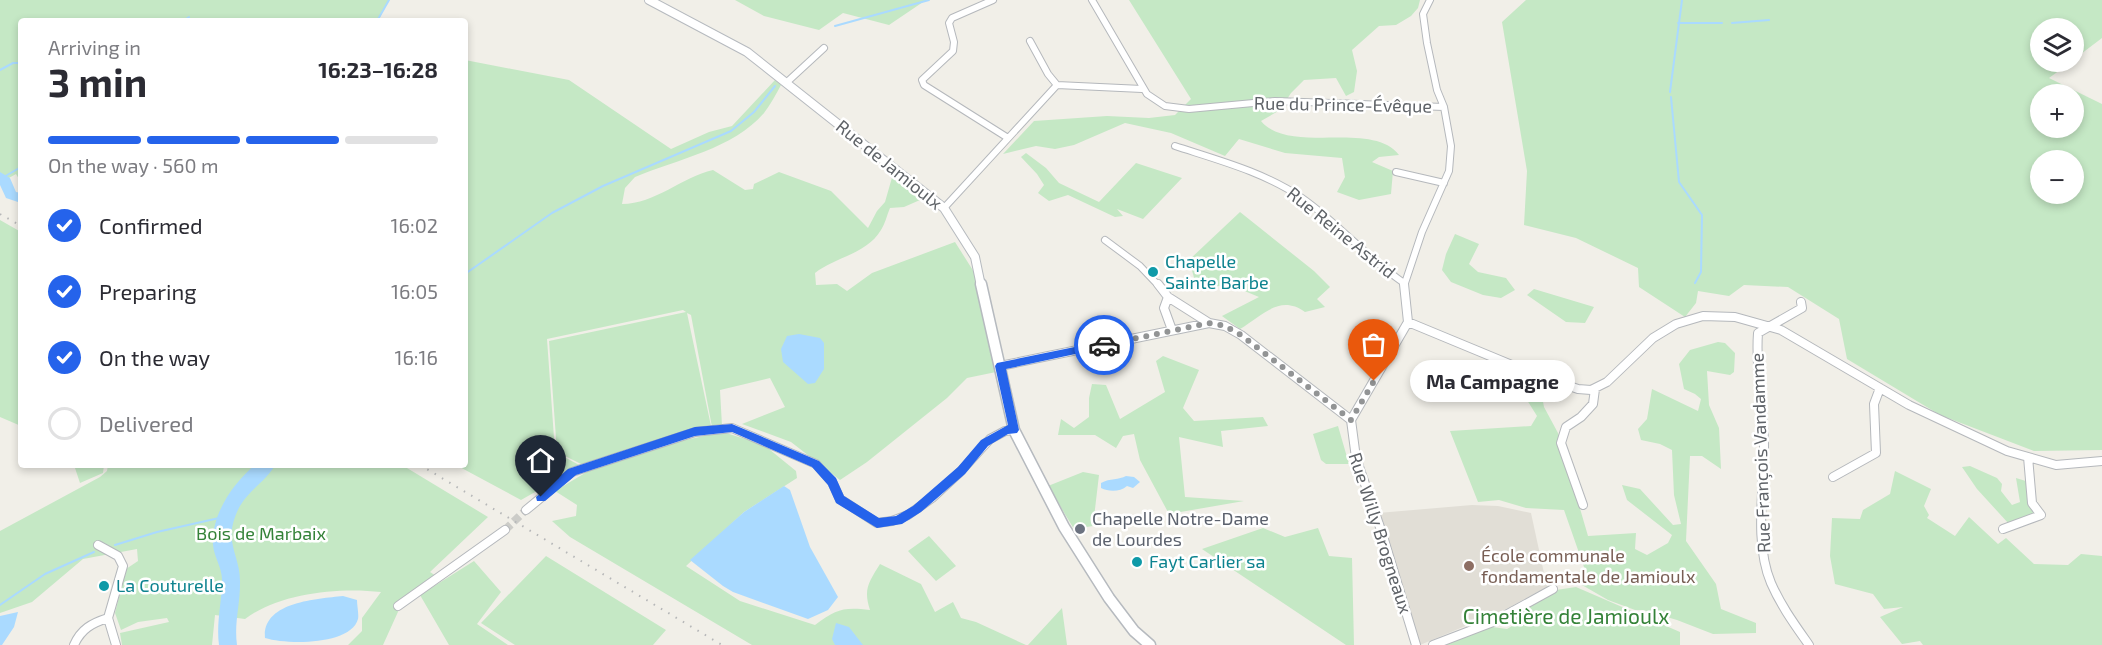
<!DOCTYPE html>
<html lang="en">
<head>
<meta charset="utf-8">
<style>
	:root { --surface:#fff; --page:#f2f2f3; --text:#2b2b33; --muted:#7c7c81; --line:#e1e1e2; --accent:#2563eb }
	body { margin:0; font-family:"Exo 2",sans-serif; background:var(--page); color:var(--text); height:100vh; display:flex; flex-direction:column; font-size:22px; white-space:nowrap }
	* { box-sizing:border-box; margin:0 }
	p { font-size:20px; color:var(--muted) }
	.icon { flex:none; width:33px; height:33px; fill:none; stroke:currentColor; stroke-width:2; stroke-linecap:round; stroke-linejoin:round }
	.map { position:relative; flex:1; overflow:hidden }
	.sheet { position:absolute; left:18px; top:18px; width:450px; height:450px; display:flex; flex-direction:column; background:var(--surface); border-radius:6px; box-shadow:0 3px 9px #0003 }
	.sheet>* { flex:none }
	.fabs { position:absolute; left:2030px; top:18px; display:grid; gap:12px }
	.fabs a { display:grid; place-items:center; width:54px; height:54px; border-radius:50%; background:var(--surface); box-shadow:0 3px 9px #0003; font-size:30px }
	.pin { position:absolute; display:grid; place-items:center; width:51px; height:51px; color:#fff; margin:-62px -26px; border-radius:50% 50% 50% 0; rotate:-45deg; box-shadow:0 0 6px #0007 }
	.pin .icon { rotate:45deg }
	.courier { position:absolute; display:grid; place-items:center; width:60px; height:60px; margin:-30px; border:4px solid #2563eb; border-radius:50%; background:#fff; color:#222; box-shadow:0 2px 8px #0007 }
	.bubble { position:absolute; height:42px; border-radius:21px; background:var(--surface); box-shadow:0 3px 9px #0003; font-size:20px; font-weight:700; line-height:42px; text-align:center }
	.headline em { font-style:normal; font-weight:700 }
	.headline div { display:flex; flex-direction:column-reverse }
	.headline { display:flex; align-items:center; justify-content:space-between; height:102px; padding:0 30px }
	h1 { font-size:39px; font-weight:700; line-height:45px }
	.bar { display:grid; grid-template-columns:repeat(4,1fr); gap:9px 6px; align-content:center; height:72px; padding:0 30px }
	.bar i { height:8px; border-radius:4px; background:var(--line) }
	.bar .on { background:var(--accent) }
	.bar p { grid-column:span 4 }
	ol { padding:0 30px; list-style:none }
	li { display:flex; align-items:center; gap:18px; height:66px }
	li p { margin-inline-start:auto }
	li .icon { padding:6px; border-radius:50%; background:var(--accent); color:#fff; stroke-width:4 }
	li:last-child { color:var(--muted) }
	li i { width:33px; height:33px; border:3px solid var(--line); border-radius:50% }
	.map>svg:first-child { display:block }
	.education { fill:#e1ded6 }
	.green { fill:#c5e8c5; fill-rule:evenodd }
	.water { fill:#aadaff }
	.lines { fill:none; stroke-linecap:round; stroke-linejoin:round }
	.stream { stroke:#aadaff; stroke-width:2 }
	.river { fill:#aadaff; fill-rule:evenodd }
	.street-tunnel { stroke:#ccccc8; stroke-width:8; stroke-dasharray:8 4; stroke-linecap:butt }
	.street-far1-casing { stroke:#b5b8bc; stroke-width:8 }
	.street-casing { stroke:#b5b8bc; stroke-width:10 }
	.secondary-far1-casing { stroke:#b6babf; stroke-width:10 }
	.secondary-casing { stroke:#b6babf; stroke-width:13 }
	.street-far1 { stroke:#fff; stroke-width:6 }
	.street { stroke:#fff; stroke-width:8 }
	.secondary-far1 { stroke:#fff; stroke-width:8 }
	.secondary { stroke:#fff; stroke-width:10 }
	.rail { stroke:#b6b7b8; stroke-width:2; stroke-dasharray:1.5 7; stroke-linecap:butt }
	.route { fill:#2563eb }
	.done { stroke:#929495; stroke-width:6; stroke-dasharray:0 10.8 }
	.culture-dot { fill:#0f9aa8; stroke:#fff; stroke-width:2 }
	.worship-dot { fill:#6b7280; stroke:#fff; stroke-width:2 }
	.education-dot { fill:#8d6e63; stroke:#fff; stroke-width:2 }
	.labels { text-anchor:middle; stroke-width:5; stroke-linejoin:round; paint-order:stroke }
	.street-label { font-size:18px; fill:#5f6368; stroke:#fff }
	.culture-label { font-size:18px; fill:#0d838f; stroke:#fff; text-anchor:start }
	.worship-label { font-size:18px; fill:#5b616d; stroke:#fff; text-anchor:start }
	.park-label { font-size:18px; fill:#348238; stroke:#fff }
	.education-label { font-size:18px; fill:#785e54; stroke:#fff; text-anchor:start }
	.near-park-label { font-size:21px; fill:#348238; stroke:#fff }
</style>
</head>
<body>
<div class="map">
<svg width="2102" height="645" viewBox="0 0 2102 645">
	<rect width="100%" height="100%" fill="#f1efe8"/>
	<path class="education" d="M1472,505L1498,506L1531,513L1547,587L1506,609L1420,645L1378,513Z"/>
	<path class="green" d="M0,0H389L378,21H21V182L16,174L0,183Z
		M735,0H926L889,25L843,13L819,30L764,16Z
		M1129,0H1420L1418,8L1411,16L1396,25L1379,26L1352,50L1357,71L1354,92L1346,96L1336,78L1304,80L1291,93L1280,110L1261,121C1289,155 1372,120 1399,155L1379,157L1372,162L1393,171L1391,194L1359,200L1337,192L1345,177L1342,158L1285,153L1239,139L1225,156L1171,133L1125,123L1074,145L1055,149L1036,146L1003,154L1034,121L1107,116L1149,118L1175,115L1191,99Z
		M1526,0H2102V38L2073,60V28H2040V62H2071L2049,78L2102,104V450L2034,451L1940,415L1847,359L1839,319L1788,287L1744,285L1729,296L1698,291L1696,303L1685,317L1639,287L1638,268L1576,238L1524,225L1527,171L1502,22ZM2040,94H2073V128H2040ZM2040,160H2073V194H2040Z
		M465,60L569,80L671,149L709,132L732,126L775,80L781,85C776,94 771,104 764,113C733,149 678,159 635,177L625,188L622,204C655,204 682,177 713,170L745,190L753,189L754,184L779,172L831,191L868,228L877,211L885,202L893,174L920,200L904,207L890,208C887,215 885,224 881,230C867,254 835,257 815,273L816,285L837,284L847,291L872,273L955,242L974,272L996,372L967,378L947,398L867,462L840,480L791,442L742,424L785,407L770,378L720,390L722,426L712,427L691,315L687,313L711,426L583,465L557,452L549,341L686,312L683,310L547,339L555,452L581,466L521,500L456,465H465Z
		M1026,153L1046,168L1059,183L1099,202L1136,163L1182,178L1143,219L1117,209L1123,216L1115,217L1068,195L1049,201L1038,193L1044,185L1037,174L1021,157Z
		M1240,212L1314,271L1330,287L1317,299L1325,307L1305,312C1280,294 1263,315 1240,329L1222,316L1259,297L1230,285L1197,288L1189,260Z
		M0,220L21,232V426L0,417Z
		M1455,234L1479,244L1469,264L1478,272L1506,278L1515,290L1501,298L1483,295L1451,282L1442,270L1446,254Z
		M1534,289L1594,307L1585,323L1566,322L1527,295Z
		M1718,342L1725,343L1735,353L1734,372L1730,375L1707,371L1709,405L1719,428L1721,469L1702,456H1690L1686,541L1716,584L1721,609L1756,623V633L1713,634L1677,620L1643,610H1635L1608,600L1582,585L1584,567L1564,510L1526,508L1499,500L1478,502L1450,431L1531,426L1537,416L1520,389L1519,370L1539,380L1544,407L1558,433L1588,536L1636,533L1635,549L1647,555L1668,543L1672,535L1627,500L1622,485L1640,489L1673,525L1681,524L1674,495L1672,450L1660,444L1641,440L1638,429L1647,419L1652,389L1698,411L1701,399L1695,394L1684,389L1679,364L1690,350Z
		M1163,356L1199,370L1183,408L1194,421L1263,417L1268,426L1221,431L1223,447L1179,437L1185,497L1244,501L1169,514L1140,460L1134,434L1123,436L1116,448L1095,435H1058L1061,419L1074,428L1089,417V398L1092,384L1106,385L1120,419L1165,392L1156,361Z
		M1338,426L1349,464H1326L1321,460L1313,434Z
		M723,432L764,445L796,471L797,478L744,512L686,566L740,601L815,625C837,609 843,607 870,610C863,589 869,582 880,564L921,584L935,612L953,602L961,618L976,622L1026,645H752L570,537L552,521L576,516L577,505L555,491L590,470L671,443Z
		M74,465H104L103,473L80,483Z
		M108,465H402L488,517L430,572L436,576L402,603L383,645H348L362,631V618L381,592C339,587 279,593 245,619L215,615L212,645H122L120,633L169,622L167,618L138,622L121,630L115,613L126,569L138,561L137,549L83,559L32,602L0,613V531L100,477L107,471Z
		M1970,466L1997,478L2002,484L2001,491L2012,505L2020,502L2016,478L2029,482L2034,516L2009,524L1977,489L1962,467Z
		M1895,471L1931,489L1924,506L1929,515L1927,518L1955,536L1969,517L1998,544L2006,538L2034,564L2068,565L2081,554L2102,556V645H1923L1920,641L1902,644L1880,617L1903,607L1884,609L1873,594L1835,584L1830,556L1832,518L1860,519L1863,510L1890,494Z
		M1083,472L1099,475L1093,526L1074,529L1048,486Z
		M1263,528L1285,537L1318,528L1329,556L1352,558L1354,645H1346L1202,549Z
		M929,536L956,566L936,581L908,551Z
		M546,556L666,630L653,645H515L481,623Z
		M474,561L501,592L477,624L508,645H449L420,595Z
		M1576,587L1680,632V645H1443L1485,626L1507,629L1517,623L1512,615L1556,590Z
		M1062,608L1067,645H1028Z"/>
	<path class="water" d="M799,334L820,338L824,343V369L815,383L808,384L783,362L781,349L787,336Z
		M1126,476L1134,477L1140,482L1133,488L1127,486C1120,492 1109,492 1101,488V483C1110,478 1119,480 1126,476Z
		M784,486L790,490L810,547L838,597L828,610L808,619L733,592L723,586L690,560L744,512Z
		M343,596L357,600C357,606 359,614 358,619C351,645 288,645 265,638C262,602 316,599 343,596Z
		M18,612L14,627L2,645H0V616Z
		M836,623L849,627L863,645H835L832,639Z"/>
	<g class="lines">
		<path class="stream" d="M183,21L189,17
			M377,21L389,0
			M1678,23H1722
			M1732,23L1769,20
			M835,26L929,0
			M0,70L13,63H21
			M1670,92L1682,0
			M1671,97L1679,182L1702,215L1701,272L1695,283
			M2,178L21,167
			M465,274L552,213L603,186L731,131L754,112L775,86
			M115,545L157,532L228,516
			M0,605L45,574L94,552"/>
		<path class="river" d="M0,172L10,178L16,192L21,193V203L6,198L0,185Z
			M255,465H275C267,481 246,491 237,512C223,544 241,555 240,584C240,605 234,624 237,645H219C216,623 222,602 222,580C222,567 214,557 213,545C211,515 233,483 255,465Z"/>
		<path class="street-tunnel" d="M505,530L526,510"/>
		<defs>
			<path id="street-far1" d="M993,0L952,18L949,23L954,42L953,51L922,80L924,85L1008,138
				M1092,0L1147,94L1165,106L1189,109L1275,101L1444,107
				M1030,41L1048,74L1057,85
				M786,83L824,48
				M1175,146C1218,160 1264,172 1302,198C1338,223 1367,258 1404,283
				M1396,172L1444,183
				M944,208L1057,85L1142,89
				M1105,240L1140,266L1159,286
				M1404,286L1422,232L1449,171L1451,146L1444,107L1437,90L1427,43L1423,14L1430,0"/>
			<path id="street" d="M1158,284L1168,297L1164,308L1172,330
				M1168,297L1209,323
				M1801,302L1802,308L1758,333C1755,373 1764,408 1764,447C1764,489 1754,543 1771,583C1781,606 1795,625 1809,645
				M1408,322L1531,373L1578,389L1591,390L1607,382L1653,338L1676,324L1703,316L1735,317L1781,330L1909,405L2007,451L2056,465L2102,461
				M1000,366L1209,323L1225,326L1241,335L1351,420
				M1351,420L1408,322L1404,284
				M1351,420L1356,458L1382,533L1416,645
				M1833,477L1876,453L1874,404L1880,388
				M1583,505L1561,443L1566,427L1581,417L1593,404L1595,389
				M526,510L572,472L695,432L732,428L816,464L832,482L840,499L877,523L892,521L908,515L932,498L960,472L990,439L1005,431L1014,430
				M2003,529L2041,515L2032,503L2028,457
				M98,545L118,556L123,566L108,618L116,645
				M398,606L505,530
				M74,645C81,629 92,623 108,618
				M1433,645L1493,622L1553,589"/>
			<path id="secondary-far1" d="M649,0L747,52L944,208L975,257L981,286"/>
			<path id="secondary" d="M981,284L1014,430L1064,527L1109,598L1134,631L1150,645"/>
		</defs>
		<use href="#street-far1" class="street-far1-casing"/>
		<use href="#street" class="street-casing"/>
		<use href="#secondary-far1" class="secondary-far1-casing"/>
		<use href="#secondary" class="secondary-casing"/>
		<use href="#street-far1" class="street-far1"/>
		<use href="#street" class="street"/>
		<use href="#secondary-far1" class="secondary-far1"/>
		<use href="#secondary" class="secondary"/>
		<path class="rail" d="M0,214L21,226
			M420,465L722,645"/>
	</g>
	<path class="route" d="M1104,341L1109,345L1108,347L1006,369L1019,430L1017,433L1008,434L988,446L965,474L921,512L902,524L877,528L836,503L828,485L812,467L732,432L695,436L576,475L545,501H537L536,497L568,469L695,427L732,424L819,461L836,478L844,496L879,518L896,516L913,506L958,467L981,440L1008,425L995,366L997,363Z"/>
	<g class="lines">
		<path class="done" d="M1104,345L1209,323L1225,326L1241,335L1351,420L1374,381"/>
	</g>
	<g class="culture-dot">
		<circle cx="1153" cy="272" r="6"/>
		<circle cx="1137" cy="562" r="6"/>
		<circle cx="104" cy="586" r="6"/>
	</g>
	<circle class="worship-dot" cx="1080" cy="529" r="6"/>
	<circle class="education-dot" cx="1469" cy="566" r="6"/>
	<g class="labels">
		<g class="street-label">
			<text transform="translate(1343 105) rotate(1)" y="6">Rue du Prince-Évêque</text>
			<text transform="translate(889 165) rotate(39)" y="6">Rue de Jamioulx</text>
			<text transform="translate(1341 233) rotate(39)" y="6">Rue Reine Astrid</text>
			<text transform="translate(1761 453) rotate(-92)" y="6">Rue François Vandamme</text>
			<text transform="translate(1380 533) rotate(72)" y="6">Rue Willy Brogneaux</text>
		</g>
		<g class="culture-label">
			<text x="1165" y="268">Chapelle<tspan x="1165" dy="21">Sainte Barbe</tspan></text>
			<text x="1149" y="568">Fayt Carlier sa</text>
			<text x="116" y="592">La Couturelle</text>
		</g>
		<g class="worship-label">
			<text x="1092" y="525">Chapelle Notre-Dame<tspan x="1092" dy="21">de Lourdes</tspan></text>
		</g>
		<g class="park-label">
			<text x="261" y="540">Bois de Marbaix</text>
		</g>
		<g class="education-label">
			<text x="1481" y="562">École communale<tspan x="1481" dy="21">fondamentale de Jamioulx</tspan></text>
		</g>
		<g class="near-park-label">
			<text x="1566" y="624">Cimetière de Jamioulx</text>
		</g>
	</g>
</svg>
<div class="fabs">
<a><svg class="icon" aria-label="layers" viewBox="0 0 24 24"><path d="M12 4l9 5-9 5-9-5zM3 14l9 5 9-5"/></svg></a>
<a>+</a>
<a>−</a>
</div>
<div class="pin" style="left:1374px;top:381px;background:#ea580c"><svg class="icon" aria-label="bag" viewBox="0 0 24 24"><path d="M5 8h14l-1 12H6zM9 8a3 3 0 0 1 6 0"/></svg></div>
<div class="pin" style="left:541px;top:497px;background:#1f2937"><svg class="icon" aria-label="home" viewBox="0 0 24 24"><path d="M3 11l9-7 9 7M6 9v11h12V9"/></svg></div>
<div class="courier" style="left:1104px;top:345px"><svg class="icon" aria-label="car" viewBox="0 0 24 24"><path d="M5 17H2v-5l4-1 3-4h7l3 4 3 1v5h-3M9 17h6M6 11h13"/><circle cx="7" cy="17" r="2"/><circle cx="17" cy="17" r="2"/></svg></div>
<div class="bubble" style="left:1410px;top:360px;width:165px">Ma Campagne</div>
<section class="sheet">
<div class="headline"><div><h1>3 min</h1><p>Arriving in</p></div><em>16:23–16:28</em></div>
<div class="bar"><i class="on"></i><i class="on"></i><i class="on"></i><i></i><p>On the way · 560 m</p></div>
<ol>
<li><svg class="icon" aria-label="check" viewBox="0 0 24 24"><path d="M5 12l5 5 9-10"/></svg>Confirmed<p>16:02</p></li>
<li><svg class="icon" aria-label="check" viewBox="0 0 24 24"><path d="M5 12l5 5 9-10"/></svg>Preparing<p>16:05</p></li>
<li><svg class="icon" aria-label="check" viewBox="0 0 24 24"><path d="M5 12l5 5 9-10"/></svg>On the way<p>16:16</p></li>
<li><i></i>Delivered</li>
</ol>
</section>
</div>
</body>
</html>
